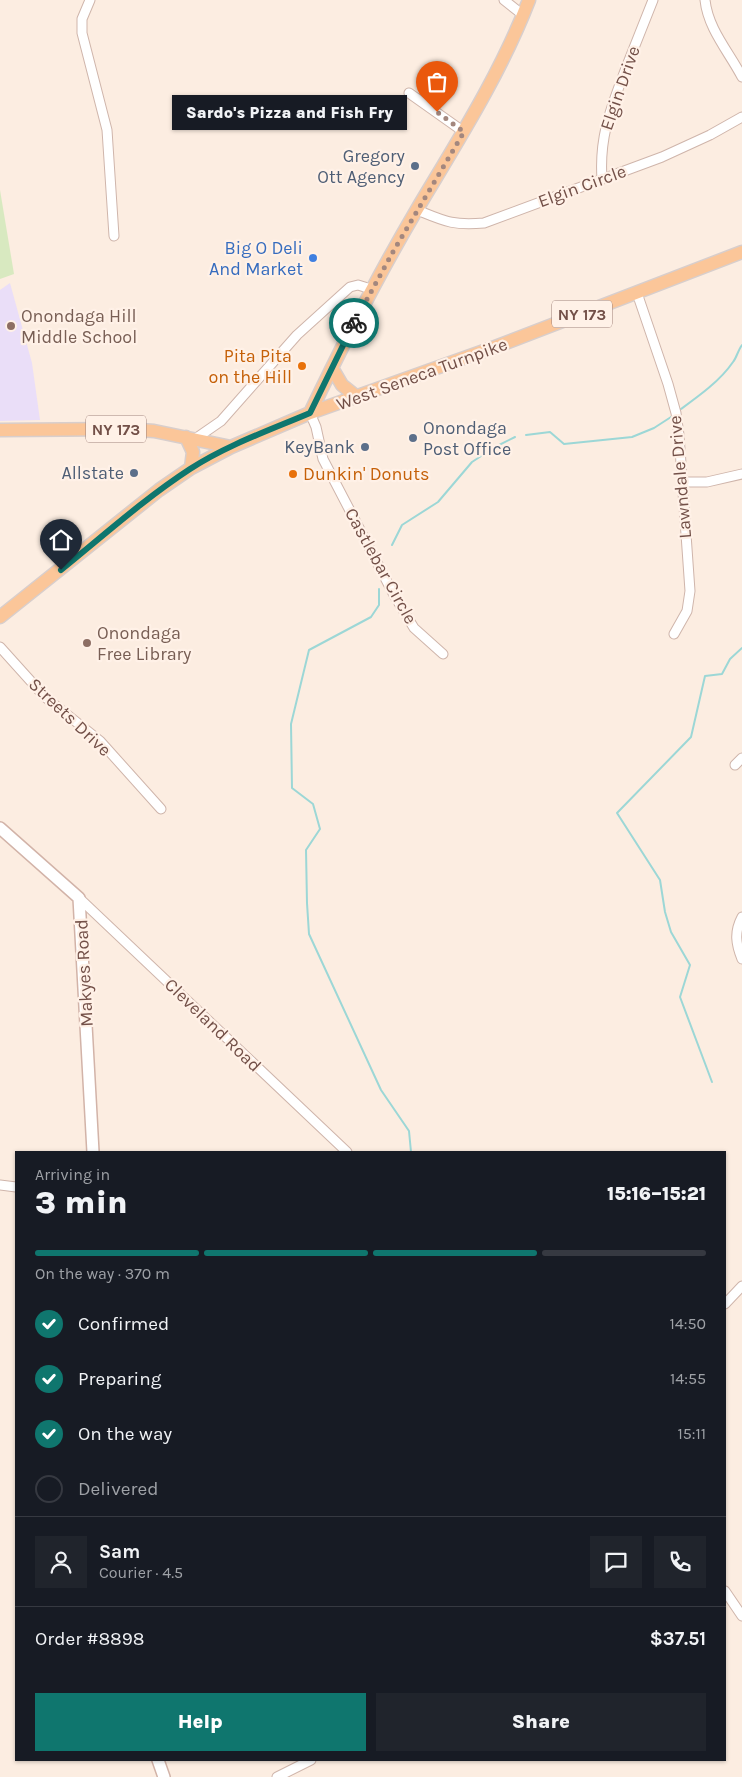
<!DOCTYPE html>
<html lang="en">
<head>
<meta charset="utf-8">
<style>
	:root { --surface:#171b24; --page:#20242c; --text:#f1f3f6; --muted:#9ea1a6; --line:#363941; --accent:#0f766e }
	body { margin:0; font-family:Karla,sans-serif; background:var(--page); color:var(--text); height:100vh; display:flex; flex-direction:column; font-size:19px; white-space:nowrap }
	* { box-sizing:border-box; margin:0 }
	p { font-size:16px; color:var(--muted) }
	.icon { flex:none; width:28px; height:28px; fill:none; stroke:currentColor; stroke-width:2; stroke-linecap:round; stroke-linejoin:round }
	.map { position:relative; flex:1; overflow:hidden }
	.details { position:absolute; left:15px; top:1151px; width:711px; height:610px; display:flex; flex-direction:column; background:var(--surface); border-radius:0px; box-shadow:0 1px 4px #0004 }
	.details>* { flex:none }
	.pin { position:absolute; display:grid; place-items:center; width:42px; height:42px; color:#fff; margin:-51px -21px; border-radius:50% 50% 50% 0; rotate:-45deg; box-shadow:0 0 5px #0007 }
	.pin .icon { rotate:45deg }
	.courier { position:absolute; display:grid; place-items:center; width:50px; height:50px; margin:-25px; border:4px solid #0f766e; border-radius:50%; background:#fff; color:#222; box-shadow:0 1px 6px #0007 }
	.bubble { position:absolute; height:35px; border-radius:0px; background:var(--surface); box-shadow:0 1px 4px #0004; font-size:16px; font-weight:800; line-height:35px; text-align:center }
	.head em { font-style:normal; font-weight:800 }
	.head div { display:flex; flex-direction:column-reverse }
	.head { display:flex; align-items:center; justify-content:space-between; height:85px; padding:0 20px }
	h1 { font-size:32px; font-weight:800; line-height:38px }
	.bar { display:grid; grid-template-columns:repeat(4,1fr); gap:8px 5px; align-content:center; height:60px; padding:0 20px }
	.bar i { height:6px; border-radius:4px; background:var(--line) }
	.bar .on { background:var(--accent) }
	.bar p { grid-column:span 4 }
	.line { display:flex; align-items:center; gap:12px; padding:0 20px; border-top:1px solid var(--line) }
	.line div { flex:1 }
	.round { display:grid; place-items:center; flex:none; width:52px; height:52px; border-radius:0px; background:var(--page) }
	ol { padding:0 20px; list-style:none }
	li { display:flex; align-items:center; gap:15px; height:55px }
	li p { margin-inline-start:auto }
	li .icon { padding:5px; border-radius:50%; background:var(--accent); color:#fff; stroke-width:4 }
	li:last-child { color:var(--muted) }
	li i { width:28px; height:28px; border:2px solid var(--line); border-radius:50% }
	.button { display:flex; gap:10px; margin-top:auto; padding:10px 20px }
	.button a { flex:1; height:58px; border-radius:0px; background:var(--accent); color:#fff; font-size:20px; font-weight:800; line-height:58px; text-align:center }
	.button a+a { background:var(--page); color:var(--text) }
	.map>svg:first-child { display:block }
	.education { fill:#eadef8 }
	.green { fill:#d8e9c0 }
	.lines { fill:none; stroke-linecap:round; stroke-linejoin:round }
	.stream { stroke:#9cd7d6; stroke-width:2 }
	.street-casing { stroke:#cfb5ab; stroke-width:11 }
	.secondary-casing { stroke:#d2b3a8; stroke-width:14 }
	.primary-casing { stroke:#d8cecc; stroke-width:15 }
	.street { stroke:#fff; stroke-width:9 }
	.secondary { stroke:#fff; stroke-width:11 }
	.primary { stroke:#fbc699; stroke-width:12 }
	.done { stroke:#a3877e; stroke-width:5; stroke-dasharray:0 9 }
	.route { stroke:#0f766e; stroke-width:6 }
	.service-dot { fill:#5c6f8a; stroke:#fff1e7; stroke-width:2 }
	.shop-dot { fill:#3f7fe0; stroke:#fff1e7; stroke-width:2 }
	.education-dot { fill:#8d6e63; stroke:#fff1e7; stroke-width:2 }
	.food-dot { fill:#e8710a; stroke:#fff1e7; stroke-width:2 }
	.labels { text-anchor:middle; stroke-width:4.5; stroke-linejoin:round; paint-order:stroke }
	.shield { fill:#fff1e7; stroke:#9d8078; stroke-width:1 }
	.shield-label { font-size:16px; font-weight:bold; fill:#735048 }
	.street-label { font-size:18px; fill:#735048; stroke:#fff1e7 }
	.service-label { font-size:18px; fill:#4e5e75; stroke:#fff1e7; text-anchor:end }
	.shop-label { font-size:18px; fill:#366cbe; stroke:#fff1e7; text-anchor:end }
	.education-label { font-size:18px; fill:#785e54; stroke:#fff1e7; text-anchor:start }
	.food-label { font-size:18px; fill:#c56008; stroke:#fff1e7; text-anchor:end }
</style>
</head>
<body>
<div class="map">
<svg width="742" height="1777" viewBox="0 0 742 1777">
	<rect width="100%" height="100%" fill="#fcede1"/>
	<path class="education" d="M10,283L32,363L40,420L0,421V290Z"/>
	<path class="green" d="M0,190L14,274L0,279Z"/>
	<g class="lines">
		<path class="stream" d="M681,409C699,396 720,381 733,362C737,357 738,350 742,345
			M526,435L550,432L564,444L632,437L654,428L671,417
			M392,545L402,525L438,502L472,462L495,447L515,437
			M379,589V605L371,617L309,650L291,724L292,788L313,804L320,829L306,850L307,903L309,934L381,1090L409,1131L411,1152
			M712,1082L680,997L690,965L671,932L665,912L660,880L617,813L691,737L705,676L722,674L730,659L742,648"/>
		<defs>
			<path id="street" d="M90,0L82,19V33L107,130L114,236
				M504,0L523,15
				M705,0C708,29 729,52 742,77
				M409,93L464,132
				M602,179C599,136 611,108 626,68C635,45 644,23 653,0
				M417,210C444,221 453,226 484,223L662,157L710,135L742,117
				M637,293L668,384L676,413L679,435L690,591L687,611L674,634
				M310,413L316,427L323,459L394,595L414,628L443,654
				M195,439L221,421L297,335L350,287L358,285L371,289
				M682,482H707L742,474
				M0,647L45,697L100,741L161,809
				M735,765L742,758
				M79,898L347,1152
				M742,917C734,932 736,944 742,959
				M0,1185L16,1187
				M725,1304L742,1286
				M725,1591L742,1616
				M277,1777L311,1760"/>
			<path id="secondary" d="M0,828L79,898L93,1152
				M158,1760L164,1777"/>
			<path id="primary" d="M332,368L342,385L357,397
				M310,413C343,344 377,277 416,211C457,142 500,75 529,0
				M0,430L127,429L154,431L231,447
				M186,437L193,452L191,468
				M0,617L159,490L191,468L231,447L310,413L495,347L742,252"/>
		</defs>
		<use href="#street" class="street-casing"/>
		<use href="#secondary" class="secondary-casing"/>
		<use href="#primary" class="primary-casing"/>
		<use href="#street" class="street"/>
		<use href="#secondary" class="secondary"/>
		<use href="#primary" class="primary"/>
	</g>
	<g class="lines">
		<path class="done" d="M354,323L394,250L464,132L437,112"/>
		<path class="route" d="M61,570C103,536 144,499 190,469C227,445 270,430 310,413L354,323"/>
	</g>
	<g class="service-dot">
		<circle cx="415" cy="166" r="5"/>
		<circle cx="413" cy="438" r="5"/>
		<circle cx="365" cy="447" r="5"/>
		<circle cx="134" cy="473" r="5"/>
	</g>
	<circle class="shop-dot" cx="313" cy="258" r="5"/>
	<g class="education-dot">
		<circle cx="11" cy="326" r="5"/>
		<circle cx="87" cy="643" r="5"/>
	</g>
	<g class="food-dot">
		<circle cx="302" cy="366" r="5"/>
		<circle cx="293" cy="474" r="5"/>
	</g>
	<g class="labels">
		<g class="shield">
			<rect x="552" y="300.5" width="60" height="27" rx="4"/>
			<rect x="86" y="415.5" width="60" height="27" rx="4"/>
		</g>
		<g class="shield-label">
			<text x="582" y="320">NY 173</text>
			<text x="116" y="435">NY 173</text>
		</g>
		<g class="street-label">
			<text transform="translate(620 88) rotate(-71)" y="6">Elgin Drive</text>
			<text transform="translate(582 186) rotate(-20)" y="6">Elgin Circle</text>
			<text transform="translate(422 374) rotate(-20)" y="6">West Seneca Turnpike</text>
			<text transform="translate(680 477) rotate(-95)" y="6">Lawndale Drive</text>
			<text transform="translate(381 566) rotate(61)" y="6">Castlebar Circle</text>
			<text transform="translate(70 717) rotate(43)" y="6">Streets Drive</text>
			<text transform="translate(84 973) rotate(-93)" y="6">Makyes Road</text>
			<text transform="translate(213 1025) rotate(44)" y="6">Cleveland Road</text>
		</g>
		<g class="service-label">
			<text x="405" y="162">Gregory<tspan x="405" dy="21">Ott Agency</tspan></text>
			<text x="423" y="434" text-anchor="start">Onondaga<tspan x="423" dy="21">Post Office</tspan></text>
			<text x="355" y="453">KeyBank</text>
			<text x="124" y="479">Allstate</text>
		</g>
		<g class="shop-label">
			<text x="303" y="254">Big O Deli<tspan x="303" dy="21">And Market</tspan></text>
		</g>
		<g class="education-label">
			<text x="21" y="322">Onondaga Hill<tspan x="21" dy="21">Middle School</tspan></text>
			<text x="97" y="639">Onondaga<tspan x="97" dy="21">Free Library</tspan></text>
		</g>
		<g class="food-label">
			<text x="292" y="362">Pita Pita<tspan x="292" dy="21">on the Hill</tspan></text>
			<text x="303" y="480" text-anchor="start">Dunkin' Donuts</text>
		</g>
	</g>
</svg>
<div class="pin" style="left:437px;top:112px;background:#ea580c"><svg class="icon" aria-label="bag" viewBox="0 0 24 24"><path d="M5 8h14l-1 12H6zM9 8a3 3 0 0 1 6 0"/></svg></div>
<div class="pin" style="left:61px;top:570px;background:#1f2937"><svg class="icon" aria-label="home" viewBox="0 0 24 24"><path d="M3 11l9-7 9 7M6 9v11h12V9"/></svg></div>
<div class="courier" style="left:354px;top:323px"><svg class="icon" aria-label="bike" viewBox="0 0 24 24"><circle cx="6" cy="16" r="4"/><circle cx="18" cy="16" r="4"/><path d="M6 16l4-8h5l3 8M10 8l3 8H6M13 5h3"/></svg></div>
<div class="bubble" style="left:172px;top:95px;width:235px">Sardo's Pizza and Fish Fry</div>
<section class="details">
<div class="head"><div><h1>3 min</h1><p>Arriving in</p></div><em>15:16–15:21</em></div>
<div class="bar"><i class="on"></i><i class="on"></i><i class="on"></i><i></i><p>On the way · 370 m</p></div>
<ol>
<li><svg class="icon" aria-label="check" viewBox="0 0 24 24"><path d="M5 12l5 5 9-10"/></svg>Confirmed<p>14:50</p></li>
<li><svg class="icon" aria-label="check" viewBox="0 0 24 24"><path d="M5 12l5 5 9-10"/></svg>Preparing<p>14:55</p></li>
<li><svg class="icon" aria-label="check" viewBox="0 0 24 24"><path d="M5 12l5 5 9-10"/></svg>On the way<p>15:11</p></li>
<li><i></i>Delivered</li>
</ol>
<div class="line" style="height:90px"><a class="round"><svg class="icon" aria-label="person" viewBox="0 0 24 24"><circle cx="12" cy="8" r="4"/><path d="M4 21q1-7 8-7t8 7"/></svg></a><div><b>Sam</b><p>Courier · 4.5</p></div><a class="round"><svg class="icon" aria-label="chat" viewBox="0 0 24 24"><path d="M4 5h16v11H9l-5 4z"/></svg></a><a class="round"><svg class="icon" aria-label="phone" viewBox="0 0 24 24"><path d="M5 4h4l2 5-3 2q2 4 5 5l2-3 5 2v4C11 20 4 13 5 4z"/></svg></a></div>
<div class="line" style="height:65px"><div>Order #8898</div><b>$37.51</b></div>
<div class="button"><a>Help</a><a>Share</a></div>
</section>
</div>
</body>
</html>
